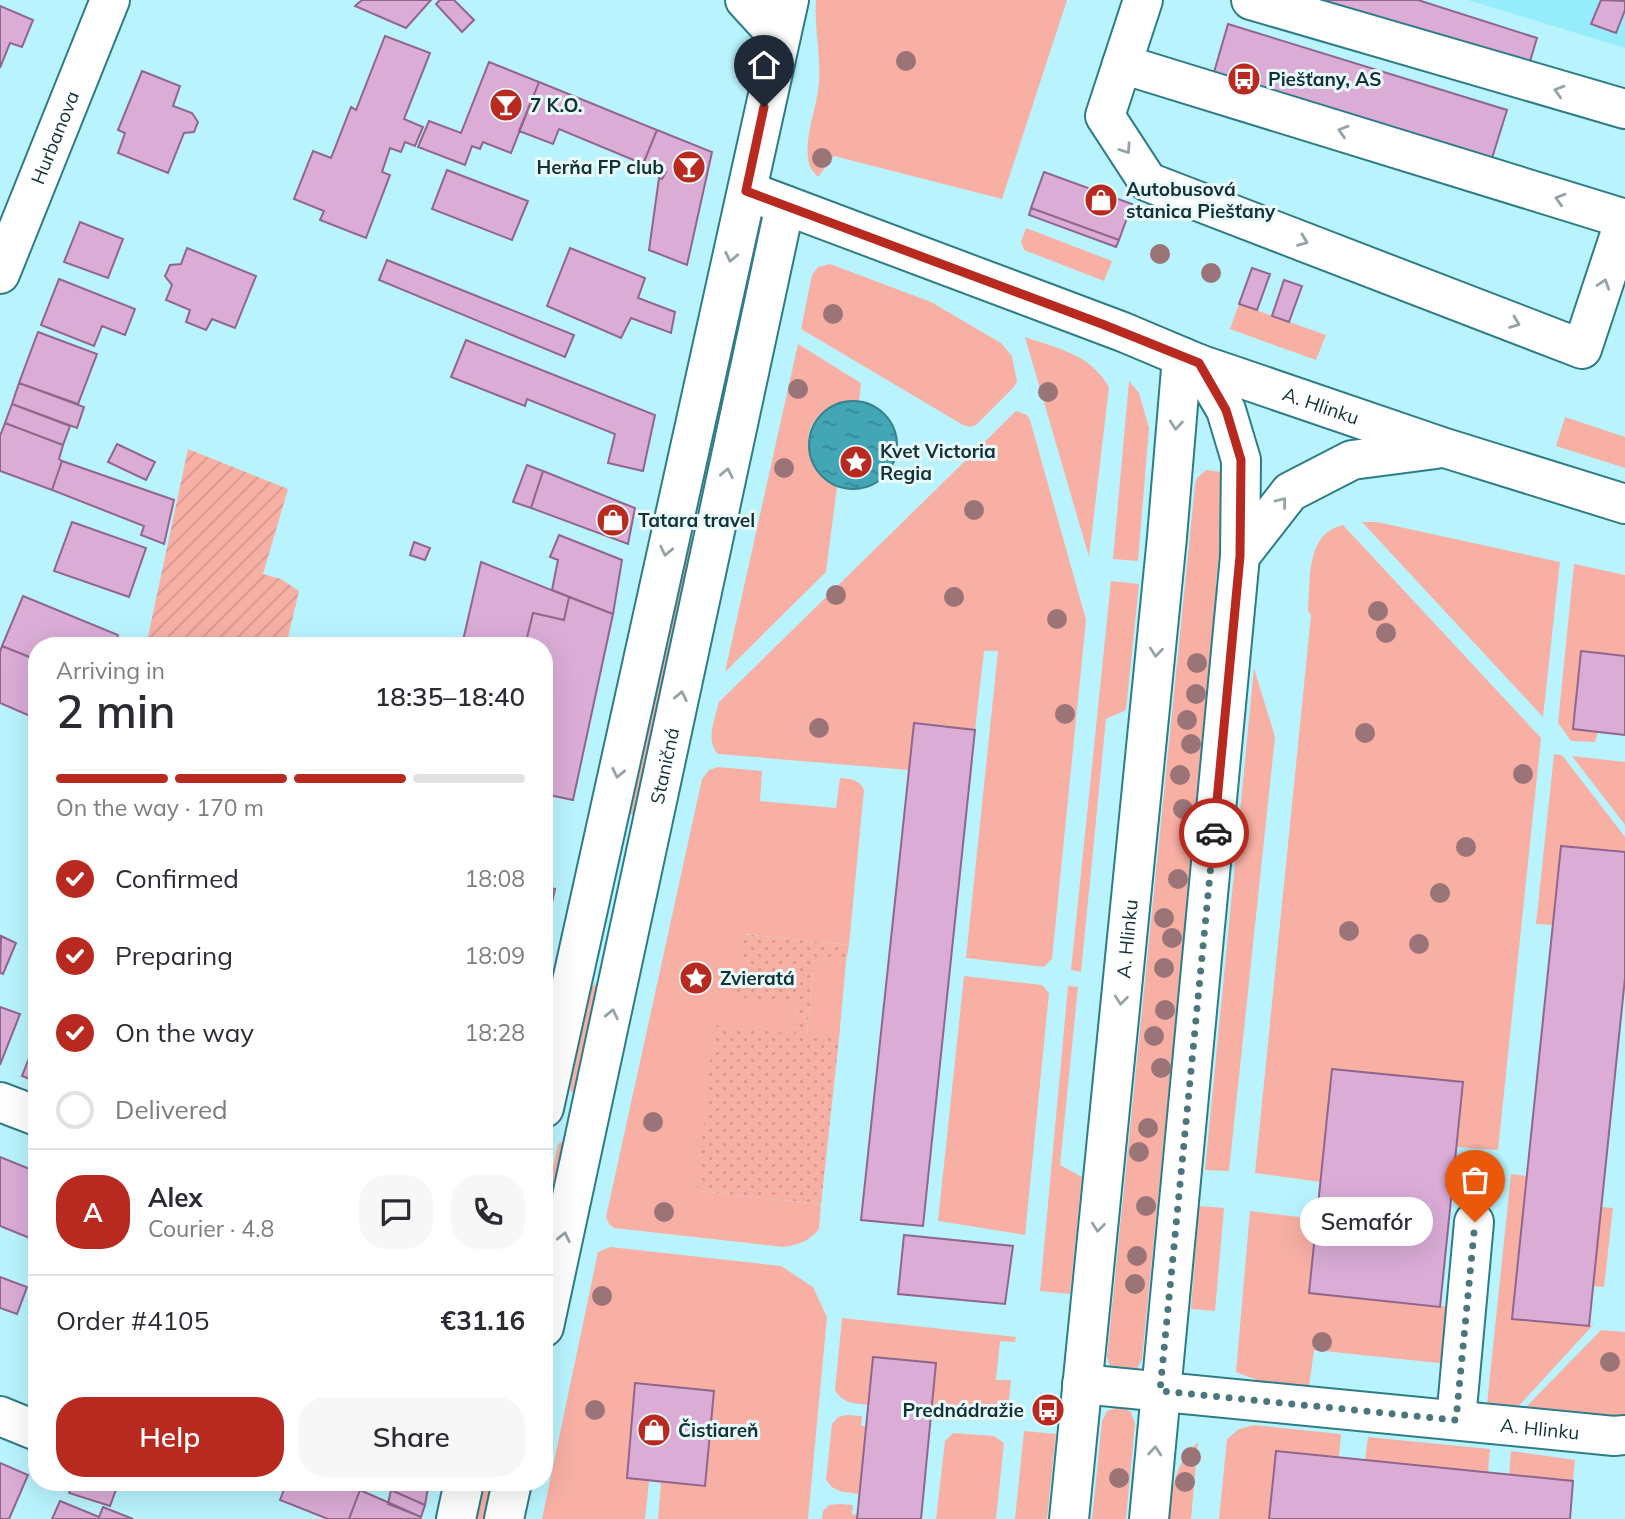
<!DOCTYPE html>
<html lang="en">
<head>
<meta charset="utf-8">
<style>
	:root { --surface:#fff; --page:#f7f7f7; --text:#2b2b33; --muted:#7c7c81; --line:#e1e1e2; --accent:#b82a1f }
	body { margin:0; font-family:Mulish,sans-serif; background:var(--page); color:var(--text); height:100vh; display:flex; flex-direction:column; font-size:26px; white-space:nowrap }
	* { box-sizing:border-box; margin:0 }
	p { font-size:23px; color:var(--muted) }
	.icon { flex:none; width:38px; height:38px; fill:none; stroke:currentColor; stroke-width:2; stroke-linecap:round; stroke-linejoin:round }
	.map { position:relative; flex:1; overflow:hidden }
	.panel { position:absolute; left:28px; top:637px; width:525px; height:854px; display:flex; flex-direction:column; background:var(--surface); border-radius:28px; box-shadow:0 7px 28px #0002 }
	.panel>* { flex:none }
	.pin { position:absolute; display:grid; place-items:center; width:60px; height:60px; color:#fff; margin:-72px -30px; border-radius:50% 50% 50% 0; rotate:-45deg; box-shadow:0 0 7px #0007 }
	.pin .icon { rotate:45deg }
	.courier { position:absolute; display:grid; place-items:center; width:70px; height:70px; margin:-35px; border:5px solid #b82a1f; border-radius:50%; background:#fff; color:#222; box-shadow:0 2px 9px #0007 }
	.bubble { position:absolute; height:49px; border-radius:24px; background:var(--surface); box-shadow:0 7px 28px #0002; font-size:23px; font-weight:600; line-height:49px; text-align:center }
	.headline em { font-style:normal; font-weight:600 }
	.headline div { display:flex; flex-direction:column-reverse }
	.headline { display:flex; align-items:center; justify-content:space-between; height:119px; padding:0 28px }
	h1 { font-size:46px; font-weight:600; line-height:52px }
	.bar { display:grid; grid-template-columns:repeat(4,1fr); gap:10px 7px; align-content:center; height:84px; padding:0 28px }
	.bar i { height:9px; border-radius:5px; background:var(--line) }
	.bar .current { background:var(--accent) }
	.bar p { grid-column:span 4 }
	.line { display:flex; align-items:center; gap:18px; padding:0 28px; border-top:2px solid var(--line) }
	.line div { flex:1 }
	.round { display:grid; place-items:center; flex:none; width:74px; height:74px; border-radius:28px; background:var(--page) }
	ol { padding:0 28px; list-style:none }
	li { display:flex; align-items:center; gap:21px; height:77px }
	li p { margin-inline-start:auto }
	li .icon { padding:7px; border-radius:50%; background:var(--accent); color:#fff; stroke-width:4 }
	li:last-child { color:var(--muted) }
	li i { width:38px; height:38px; border:4px solid var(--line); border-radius:50% }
	.action { display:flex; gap:14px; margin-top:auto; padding:14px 28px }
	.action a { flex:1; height:80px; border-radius:28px; background:var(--accent); color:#fff; font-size:28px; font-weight:600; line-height:80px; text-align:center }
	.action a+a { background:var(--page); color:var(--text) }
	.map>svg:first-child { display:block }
	.built { fill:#95edfb }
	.grass { fill:#f8b0a5 }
	.park { fill:url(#park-dots) }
	.garden { fill:url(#garden-furrows) }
	.water { fill:url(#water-ripples); stroke:#34838f; stroke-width:2 }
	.building { fill:#daacd6; stroke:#90668d; stroke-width:2 }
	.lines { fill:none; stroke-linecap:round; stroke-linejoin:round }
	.minor-casing { stroke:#2e7c88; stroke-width:42 }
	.minor { stroke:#fff; stroke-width:38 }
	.tree { fill:#9a7476 }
	.oneway { stroke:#94a3a5 }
	.done { stroke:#4c767d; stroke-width:7; stroke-dasharray:0 12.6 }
	.route { stroke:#b82a1f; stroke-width:9 }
	.labels { text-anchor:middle; stroke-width:6; stroke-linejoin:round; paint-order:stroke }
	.poi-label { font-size:19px; font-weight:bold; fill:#123237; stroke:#eaf9fb; text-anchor:start }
	.street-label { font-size:19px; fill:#123237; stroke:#eaf9fb }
</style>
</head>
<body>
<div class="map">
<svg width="1625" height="1519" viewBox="0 0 1625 1519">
	<defs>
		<pattern id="park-dots" width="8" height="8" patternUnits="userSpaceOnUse" patternTransform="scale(1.75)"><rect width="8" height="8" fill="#f8b0a5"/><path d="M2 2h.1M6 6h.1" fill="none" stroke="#d4988f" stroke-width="1.8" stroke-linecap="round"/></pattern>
		<pattern id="garden-furrows" width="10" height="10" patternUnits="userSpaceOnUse" patternTransform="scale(1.75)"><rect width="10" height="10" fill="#f8b0a5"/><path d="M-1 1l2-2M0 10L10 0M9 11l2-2" fill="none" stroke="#d4988f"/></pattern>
		<pattern id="water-ripples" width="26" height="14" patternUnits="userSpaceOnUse" patternTransform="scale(1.75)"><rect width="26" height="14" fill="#42a6b5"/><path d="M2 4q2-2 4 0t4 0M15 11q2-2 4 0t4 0" fill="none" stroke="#368894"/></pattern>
	</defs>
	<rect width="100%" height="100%" fill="#b9f4fe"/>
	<path class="built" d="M1468,0H1625V48Z"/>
	<path class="grass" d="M816,0H1067L1002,199L834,156L818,177C812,171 809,167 808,158C805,133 817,108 819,82C821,55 814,28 816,0Z
		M1026,228L1112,261L1104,281L1024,250L1021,242Z
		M752,248H755L756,251L705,490L701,492L699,490Z
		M830,264L931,302L1001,343L1012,356L1017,382L1013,388L976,425L970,427L963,425L801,329L812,275L818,267Z
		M1239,304L1326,335L1316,360L1230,329Z
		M1025,337C1059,349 1090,354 1109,387L1089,557Z
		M798,344L861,383L859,401C839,401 805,416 809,442C810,447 814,452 815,457C822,474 822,478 837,487L826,572L725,672Z
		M1129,381L1139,393L1149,428L1138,561L1113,559Z
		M1016,411L1027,415L1030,420L1086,620L1052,959L1044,967L966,958L998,651H984L975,730L914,724L909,770L718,754C705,740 715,719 719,702Z
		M1565,417L1625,437V468L1556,446Z
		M1206,470L1221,472L1226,478L1227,489L1216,581L1217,605L1142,1359L1136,1371L1111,1369L1107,1357L1195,485L1197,478Z
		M1362,522H1377L1560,562L1543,717Z
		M1343,525L1541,738L1498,1150L1457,1147L1463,1082L1332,1069L1321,1182L1255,1173L1311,615L1308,611C1311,579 1305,534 1343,525Z
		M689,540L694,543L636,812L632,815L629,811Z
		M1574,564L1625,575V656L1581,652L1573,729L1598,732L1595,742L1571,741L1558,723Z
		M1111,581L1139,584L1126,710L1106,719L1081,972L1071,970Z
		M1254,668L1275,737L1229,1171L1205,1170Z
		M1554,754L1562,755L1625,837V852L1561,846L1553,925L1536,924Z
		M1572,756L1625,762V825Z
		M718,767L762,771L760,801L836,808L840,778C851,779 859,779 864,790L849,945L744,934L797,1003L794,1034L697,1191L821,1204L819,1229C809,1241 799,1245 783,1247L614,1228L609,1224L606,1217L702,779L709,770Z
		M814,959L846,962L839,1039L807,1036Z
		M964,976L1042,985L1049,993L1025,1235L938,1221Z
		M596,984L598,989L576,1091L572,1092L570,1088L591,987Z
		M1068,986L1078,987L1060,1165L1082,1177L1070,1294L1040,1291Z
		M561,1142L564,1143L544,1243V1209L558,1144Z
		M1511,1174L1527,1176L1513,1318L1589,1326L1594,1324L1517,1408L1487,1405Z
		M1199,1206L1224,1208L1215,1311L1191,1309Z
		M1602,1207L1613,1208L1604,1287L1593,1286Z
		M1250,1211L1316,1219L1309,1293L1452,1307L1448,1364L1314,1350L1309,1387L1262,1382L1236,1372Z
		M610,1247L781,1266L813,1287L827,1317L808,1519H658L661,1483L649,1481L645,1519H542L598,1252Z
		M842,1318L1016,1337L1015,1342L1000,1341L996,1380H1011L1008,1409L1000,1418L933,1413L873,1357L868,1405C854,1403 843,1404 835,1390Z
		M1601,1330L1625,1332V1419L1524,1409Z
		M1121,1406L1131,1412L1135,1424L1126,1519H1092L1102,1421L1107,1411Z
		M847,1415L862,1416L861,1426H866L860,1494C846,1492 834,1493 826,1480L832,1424L838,1417Z
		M1254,1425L1341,1434L1339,1457L1276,1451L1269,1519H1219L1227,1439L1239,1429Z
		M1024,1431L1056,1434L1047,1519H1015Z
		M953,1433L994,1436L1004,1443L996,1519H936L945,1441Z
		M1368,1437L1490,1449L1488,1472L1365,1460Z
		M1198,1442L1191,1519H1169C1172,1487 1174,1465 1198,1442Z
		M1511,1451L1575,1460L1573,1481L1509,1474Z
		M485,1482H493L485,1519H477Z
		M839,1504L853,1505L852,1514L858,1515L857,1519H822L823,1511L829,1505Z"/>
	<path class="park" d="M743,934L849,945L846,962L814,960L807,1035L839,1039L821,1204L697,1191L714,1025L794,1034L797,1003L736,997Z"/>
	<path class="garden" d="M188,449L288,489L263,574L281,579L299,591L288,637L324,646H146Z"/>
	<path class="water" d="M809 445a44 44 0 1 1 88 0a44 44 0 1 1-88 0Z"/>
	<path class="building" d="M362,0H431L406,28L355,6Z
		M440,0H454L474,20L462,32L436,4Z
		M1313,0H1418L1537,38L1528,68Z
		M1601,0L1625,1V10L1616,33L1591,24Z
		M0,6L33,20L22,47L10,43L0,68Z
		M1228,24L1507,110L1488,171L1210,86Z
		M385,36L430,53L404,119L423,127L415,146L405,142L401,152L390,148L382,172L390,175L366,238L320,220L324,211L294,199L313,151L331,158L351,107L356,110Z
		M489,62L539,82L511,153L483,142L480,149L472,146L465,165L418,147L429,121L461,133Z
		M142,71L180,86L173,106L192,113L198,122L194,132L184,133L168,173L118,153L125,133L118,130Z
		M539,82L657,130L643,164L559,129L553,144L519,131Z
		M657,130L712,152L687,265L649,250L659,178L662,179L666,172L643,164Z
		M447,170L528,201L512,240L432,209Z
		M1044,172L1132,204L1119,240L1031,208Z
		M1031,208L1119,240L1116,247L1029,215Z
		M80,222L123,239L108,278L64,262Z
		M187,248L256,276L235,328L212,319L206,330L186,322L190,310L166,300L172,285L165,276L170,265L181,264Z
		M570,248L645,278L638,298L675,312L671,333L631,318L621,338L547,306Z
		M387,260L574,335L565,357L379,280Z
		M1252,268L1270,274L1257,310L1239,304Z
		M59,279L135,309L125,335L102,326L94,346L41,325Z
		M1284,280L1302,286L1289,322L1272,316Z
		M38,332L97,354L78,404L19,383Z
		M466,340L655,415L643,471L608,463L615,434L527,399L525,406L451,377Z
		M19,383L84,407L77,428L12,404Z
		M12,404L70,426L63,445L5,423Z
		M5,423L63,445L59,459L62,461L52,490L0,471V436Z
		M117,444L155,462L146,480L108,462Z
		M62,461L174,500L164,544L141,535L144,526L52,490Z
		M527,465L543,471L531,508L513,502Z
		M543,471L635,508L628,544L531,508Z
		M72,522L146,548L129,597L54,571Z
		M559,535L622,560L613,614L552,590L558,560L550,557Z
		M414,542L430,548L425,560L410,555Z
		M481,562L569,597L564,620L533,613L525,646L462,645Z
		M23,596L118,635L114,646H37V660L2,646Z
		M569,597L613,614L573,800L544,794V646H525L533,613L564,620Z
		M2,646L37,660V719L0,703V652Z
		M1581,651L1625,656V735L1573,729Z
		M914,723L975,730L923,1226L861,1220Z
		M1561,846L1625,852V978L1589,1326L1512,1319Z
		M544,886L555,889L544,938Z
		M1,936L16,943L3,974L0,973Z
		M0,1007L20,1014L0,1065Z
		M37,1038V1082L22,1076Z
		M1332,1069L1463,1082L1440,1307L1309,1293Z
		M0,1157L37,1172V1241L0,1226Z
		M904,1235L1013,1246L1005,1304L898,1294Z
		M0,1277L27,1287L17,1314L0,1308Z
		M873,1357L936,1363L921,1519H857Z
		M635,1383L714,1391L705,1486L627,1478Z
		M1276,1451L1573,1481L1570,1519H1269Z
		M0,1463L28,1475L9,1519H0Z
		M74,1482H113L118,1484L110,1506L69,1493Z
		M287,1482H341L360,1490L349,1519H328L280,1500Z
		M393,1482H429L425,1505L391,1490Z
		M360,1490L421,1517L420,1519H349Z
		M391,1490L425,1505L421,1517L388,1504Z
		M60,1501L99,1517L103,1507L133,1519H52Z"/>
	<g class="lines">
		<defs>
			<g id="minor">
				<path d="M745,0L780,38"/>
				<path d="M1143,0L1105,116L1148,182L1582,349L1625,219"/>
				<path d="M1251,0L1625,109"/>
				<path d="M1122,64L1625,219"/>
				<path id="s1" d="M761,196L1123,332L1199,364L1445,448L1625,504"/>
				<path id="s2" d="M0,274L110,0"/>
				<path d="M1240,556L1290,492L1352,460L1436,449"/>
				<path d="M0,1102L37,1116"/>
				<path d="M544,1108L789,0"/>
				<path id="s3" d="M544,1327L785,205"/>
				<path id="s4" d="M1082,1384L1614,1436L1625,1435"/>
				<path d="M0,1416L37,1431"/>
				<path d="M1456,1420L1474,1222"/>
				<path d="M456,1519L464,1482"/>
				<path d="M504,1519L512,1482"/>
				<path id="s5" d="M1069,1519L1167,537L1182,357"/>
				<path d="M1149,1519L1240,556L1241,460L1226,410L1199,364"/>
			</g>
		</defs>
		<use href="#minor" class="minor-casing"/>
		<use href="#minor" class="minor"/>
	</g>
	<g class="tree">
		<circle cx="906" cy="61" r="10"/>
		<circle cx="822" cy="158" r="10"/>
		<circle cx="1160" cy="254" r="10"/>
		<circle cx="1211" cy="273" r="10"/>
		<circle cx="833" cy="314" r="10"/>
		<circle cx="798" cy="389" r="10"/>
		<circle cx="1048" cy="392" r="10"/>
		<circle cx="784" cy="468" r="10"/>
		<circle cx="974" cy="510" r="10"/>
		<circle cx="836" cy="595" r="10"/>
		<circle cx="954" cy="597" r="10"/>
		<circle cx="1378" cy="611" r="10"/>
		<circle cx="1057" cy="619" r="10"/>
		<circle cx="1386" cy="633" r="10"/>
		<circle cx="1197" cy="663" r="10"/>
		<circle cx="1196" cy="694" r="10"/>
		<circle cx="1065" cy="714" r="10"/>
		<circle cx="1187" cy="720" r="10"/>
		<circle cx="819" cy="728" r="10"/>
		<circle cx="1365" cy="733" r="10"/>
		<circle cx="1191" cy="744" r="10"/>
		<circle cx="1523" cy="774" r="10"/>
		<circle cx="1180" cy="775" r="10"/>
		<circle cx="1183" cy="809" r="10"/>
		<circle cx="1466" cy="847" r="10"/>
		<circle cx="1178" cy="879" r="10"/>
		<circle cx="1440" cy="893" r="10"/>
		<circle cx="1164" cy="918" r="10"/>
		<circle cx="1349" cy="931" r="10"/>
		<circle cx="1172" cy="938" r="10"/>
		<circle cx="1419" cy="944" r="10"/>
		<circle cx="1164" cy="968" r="10"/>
		<circle cx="1165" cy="1010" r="10"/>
		<circle cx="1154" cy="1036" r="10"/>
		<circle cx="1161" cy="1068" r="10"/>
		<circle cx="653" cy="1122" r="10"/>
		<circle cx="1148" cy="1128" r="10"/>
		<circle cx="1139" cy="1152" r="10"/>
		<circle cx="1146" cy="1206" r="10"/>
		<circle cx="664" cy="1212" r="10"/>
		<circle cx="1137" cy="1256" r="10"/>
		<circle cx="1135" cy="1284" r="10"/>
		<circle cx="602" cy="1296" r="10"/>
		<circle cx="1322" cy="1342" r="10"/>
		<circle cx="1610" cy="1362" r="10"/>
		<circle cx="595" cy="1410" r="10"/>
		<circle cx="1191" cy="1457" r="10"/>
		<circle cx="1119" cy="1478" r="10"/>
		<circle cx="1185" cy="1482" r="10"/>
	</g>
	<defs><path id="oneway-chevron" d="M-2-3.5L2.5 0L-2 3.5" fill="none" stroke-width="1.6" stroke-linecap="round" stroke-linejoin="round" transform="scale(1.75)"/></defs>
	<g class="oneway">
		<use href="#oneway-chevron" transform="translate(1559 91) rotate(-164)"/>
		<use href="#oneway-chevron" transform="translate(1343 131) rotate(-163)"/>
		<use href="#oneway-chevron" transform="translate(1126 149) rotate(56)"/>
		<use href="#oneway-chevron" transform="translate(1560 199) rotate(-163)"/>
		<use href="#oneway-chevron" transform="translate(1303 241) rotate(21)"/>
		<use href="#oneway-chevron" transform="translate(731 257) rotate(102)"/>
		<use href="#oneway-chevron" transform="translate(1604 284) rotate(-72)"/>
		<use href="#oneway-chevron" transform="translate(1515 323) rotate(21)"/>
		<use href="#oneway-chevron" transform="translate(1176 425) rotate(95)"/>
		<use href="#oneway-chevron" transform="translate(727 473) rotate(-78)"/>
		<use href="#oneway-chevron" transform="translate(1282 502) rotate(-52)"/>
		<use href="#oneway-chevron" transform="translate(666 551) rotate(102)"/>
		<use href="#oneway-chevron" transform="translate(1156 652) rotate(96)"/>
		<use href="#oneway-chevron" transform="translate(681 696) rotate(-78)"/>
		<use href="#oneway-chevron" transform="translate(618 773) rotate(102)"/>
		<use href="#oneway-chevron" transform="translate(1121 1000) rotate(96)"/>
		<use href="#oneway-chevron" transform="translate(612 1014) rotate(-78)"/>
		<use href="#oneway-chevron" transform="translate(1098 1227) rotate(96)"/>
		<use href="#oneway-chevron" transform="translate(564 1237) rotate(-78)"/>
		<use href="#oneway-chevron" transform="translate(1155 1451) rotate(-85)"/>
	</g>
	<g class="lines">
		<path class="done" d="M1214,833L1160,1391L1456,1420L1475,1222"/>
		<path class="route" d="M764,107L746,191L1102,324L1199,363L1226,410L1241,460L1240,556L1214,833"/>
	</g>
	<defs>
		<symbol id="bus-disc" viewBox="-11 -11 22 22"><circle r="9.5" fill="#b82a1f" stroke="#eaf9fb"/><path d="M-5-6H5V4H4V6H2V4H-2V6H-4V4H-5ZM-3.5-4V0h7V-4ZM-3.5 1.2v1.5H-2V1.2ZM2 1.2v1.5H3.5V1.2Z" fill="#fff"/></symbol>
		<symbol id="bar-disc" viewBox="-11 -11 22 22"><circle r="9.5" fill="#b82a1f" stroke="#eaf9fb"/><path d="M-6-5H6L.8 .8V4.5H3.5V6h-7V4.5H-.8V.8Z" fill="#fff"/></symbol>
		<symbol id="shop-disc" viewBox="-11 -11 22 22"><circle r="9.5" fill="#b82a1f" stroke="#eaf9fb"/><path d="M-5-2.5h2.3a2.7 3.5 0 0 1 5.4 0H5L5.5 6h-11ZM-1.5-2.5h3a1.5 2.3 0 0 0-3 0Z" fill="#fff"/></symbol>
		<symbol id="sight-disc" viewBox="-11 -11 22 22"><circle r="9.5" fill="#b82a1f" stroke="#eaf9fb"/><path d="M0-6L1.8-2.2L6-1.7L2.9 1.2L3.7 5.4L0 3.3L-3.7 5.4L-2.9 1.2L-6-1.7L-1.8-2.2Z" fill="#fff"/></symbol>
	</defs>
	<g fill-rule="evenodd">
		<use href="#bus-disc" x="1225" y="60" width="38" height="38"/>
		<use href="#bar-disc" x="487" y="86" width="38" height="38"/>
		<use href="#bar-disc" x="670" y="148" width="38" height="38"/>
		<use href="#shop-disc" x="1082" y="181" width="38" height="38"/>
		<use href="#sight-disc" x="837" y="443" width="38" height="38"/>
		<use href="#shop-disc" x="594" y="501" width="38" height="38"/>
		<use href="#sight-disc" x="677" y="959" width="38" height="38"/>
		<use href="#bus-disc" x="1029" y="1391" width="38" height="38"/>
		<use href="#shop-disc" x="635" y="1411" width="38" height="38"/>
	</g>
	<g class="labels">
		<g class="poi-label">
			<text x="1268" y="86">Piešťany, AS</text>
			<text x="530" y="112">7 K.O.</text>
			<text x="664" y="174" text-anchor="end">Herňa FP club</text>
			<text x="1126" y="196">Autobusová<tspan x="1126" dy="22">stanica Piešťany</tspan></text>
			<text x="880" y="458">Kvet Victoria<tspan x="880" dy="22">Regia</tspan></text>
			<text x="638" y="527">Tatara travel</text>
			<text x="720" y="985">Zvieratá</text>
			<text x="1024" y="1417" text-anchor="end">Prednádražie</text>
			<text x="678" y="1437">Čistiareň</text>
		</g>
		<g class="street-label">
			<text dy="7" stroke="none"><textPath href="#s2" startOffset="147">Hurbanova</textPath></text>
			<text dy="7" stroke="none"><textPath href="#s1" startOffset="598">A. Hlinku</textPath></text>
			<text dy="7" stroke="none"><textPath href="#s3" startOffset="574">Staničná</textPath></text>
			<text dy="7" stroke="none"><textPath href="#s5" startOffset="583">A. Hlinku</textPath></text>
			<text dy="7" stroke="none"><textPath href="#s4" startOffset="460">A. Hlinku</textPath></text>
		</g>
	</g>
</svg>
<div class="pin" style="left:1475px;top:1222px;background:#ea580c"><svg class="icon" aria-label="bag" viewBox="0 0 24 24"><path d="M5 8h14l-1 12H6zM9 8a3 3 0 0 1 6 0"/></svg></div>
<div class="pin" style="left:764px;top:107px;background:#1f2937"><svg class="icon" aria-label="home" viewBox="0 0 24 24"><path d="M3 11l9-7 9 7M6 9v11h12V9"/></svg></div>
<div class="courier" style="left:1214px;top:833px"><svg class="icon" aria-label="car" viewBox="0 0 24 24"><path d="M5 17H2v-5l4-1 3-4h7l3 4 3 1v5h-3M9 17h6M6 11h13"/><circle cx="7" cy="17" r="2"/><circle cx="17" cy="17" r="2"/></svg></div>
<div class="bubble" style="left:1300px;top:1197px;width:133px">Semafór</div>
<section class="panel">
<div class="headline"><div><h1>2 min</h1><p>Arriving in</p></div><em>18:35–18:40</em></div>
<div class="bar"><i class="current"></i><i class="current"></i><i class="current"></i><i></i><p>On the way · 170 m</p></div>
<ol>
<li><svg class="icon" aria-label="check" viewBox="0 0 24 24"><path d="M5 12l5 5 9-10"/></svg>Confirmed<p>18:08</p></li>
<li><svg class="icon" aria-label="check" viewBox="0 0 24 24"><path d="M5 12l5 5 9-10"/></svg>Preparing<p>18:09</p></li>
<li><svg class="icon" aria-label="check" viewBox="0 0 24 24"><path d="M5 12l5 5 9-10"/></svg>On the way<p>18:28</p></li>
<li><i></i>Delivered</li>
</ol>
<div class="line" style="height:126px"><b class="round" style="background:var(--accent);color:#fff">A</b><div><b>Alex</b><p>Courier · 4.8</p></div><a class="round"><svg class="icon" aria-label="chat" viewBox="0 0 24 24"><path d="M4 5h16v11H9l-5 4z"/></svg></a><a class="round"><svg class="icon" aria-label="phone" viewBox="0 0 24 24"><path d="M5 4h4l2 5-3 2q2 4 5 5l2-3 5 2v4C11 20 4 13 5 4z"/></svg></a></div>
<div class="line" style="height:91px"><div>Order #4105</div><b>€31.16</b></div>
<div class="action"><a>Help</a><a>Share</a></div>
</section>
</div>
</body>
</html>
